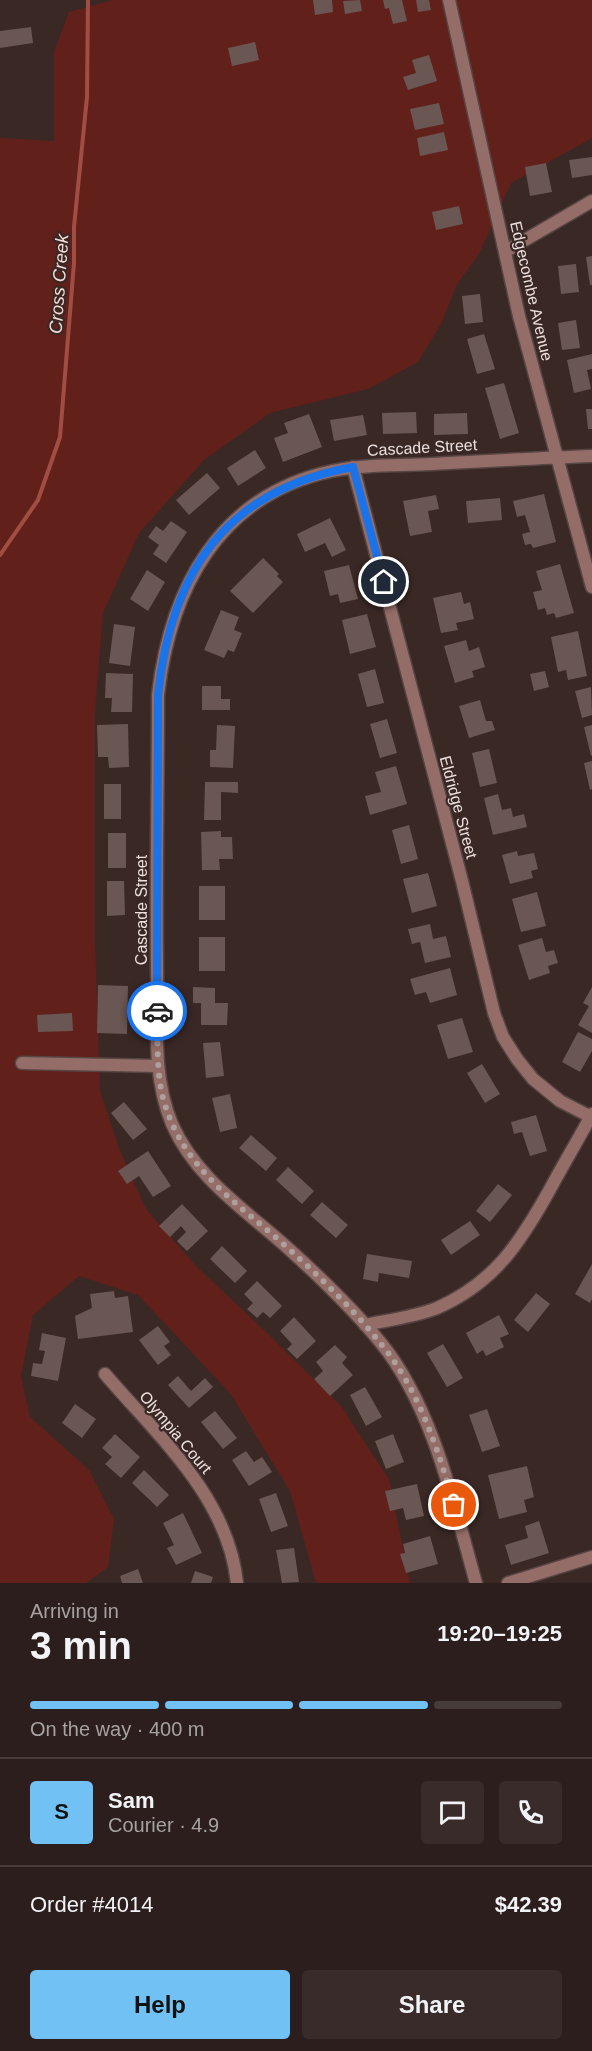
<!DOCTYPE html>
<html lang="en">
<head>
<meta charset="utf-8">
<style>
	:root { --surface:#2c1e1c; --page:#382b29; --text:#f1f3f6; --muted:#a6a2a3; --line:#483c3b; --accent:#71c1f5 }
	body { margin:0; font-family:Helvetica,sans-serif; background:var(--page); color:var(--text); height:100vh; display:flex; flex-direction:column; font-size:22px; white-space:nowrap }
	* { box-sizing:border-box; margin:0 }
	p { font-size:20px; color:var(--muted) }
	.icon { flex:none; width:33px; height:33px; fill:none; stroke:currentColor; stroke-width:2; stroke-linecap:round; stroke-linejoin:round }
	.map { position:relative; height:1583px; overflow:hidden }
	.side { display:flex; flex-direction:column; background:var(--surface); flex:1 }
	.side>* { flex:none }
	.pin { position:absolute; display:grid; place-items:center; width:51px; height:51px; color:#fff; margin:-26px; border:3px solid #fff; border-radius:50%; box-shadow:0 2px 6px #0007 }
	.courier { position:absolute; display:grid; place-items:center; width:60px; height:60px; margin:-30px; border:4px solid #1a73e8; border-radius:50%; background:#fff; color:#222; box-shadow:0 2px 8px #0007 }
	.overview em { font-style:normal; font-weight:700 }
	.overview div { display:flex; flex-direction:column-reverse }
	.overview { display:flex; align-items:center; justify-content:space-between; height:102px; padding:0 30px }
	h1 { font-size:39px; font-weight:700; line-height:45px }
	.bar { display:grid; grid-template-columns:repeat(4,1fr); gap:9px 6px; align-content:center; height:72px; padding:0 30px }
	.bar i { height:8px; border-radius:4px; background:var(--line) }
	.bar .active { background:var(--accent) }
	.bar p { grid-column:span 4 }
	.line { display:flex; align-items:center; gap:15px; padding:0 30px; border-top:2px solid var(--line) }
	.line div { flex:1 }
	.round { display:grid; place-items:center; flex:none; width:63px; height:63px; border-radius:6px; background:var(--page) }
	.primary-button { display:flex; gap:12px; margin-top:auto; padding:12px 30px }
	.primary-button a { flex:1; height:69px; border-radius:6px; background:var(--accent); color:#111; font-size:24px; font-weight:700; line-height:69px; text-align:center }
	.primary-button a+a { background:var(--page); color:var(--text) }
	.map>svg:first-child { display:block }
	.green { fill:#62201a }
	.lines { fill:none; stroke-linecap:round; stroke-linejoin:round }
	.stream { stroke:#a24d43; stroke-width:4 }
	.building { fill:#6a5653 }
	.minor-casing { stroke:#564543; stroke-width:15 }
	.minor { stroke:#956d68; stroke-width:12 }
	.done { stroke:#aea09d; stroke-width:6; stroke-dasharray:0 10.8 }
	.route { stroke:#1a73e8; stroke-width:8 }
	.labels { text-anchor:middle; stroke-width:4.5; stroke-linejoin:round; paint-order:stroke }
	.street-label { font-size:16px; fill:#ece0de; stroke:#3a2825 }
	.water-label { font-size:18px; font-style:italic; fill:#f6dcd8; stroke:#3a2825 }
</style>
</head>
<body>
<div class="map">
<svg width="592" height="1583" viewBox="0 0 592 1583">
	<rect width="100%" height="100%" fill="#3a2825"/>
	<path class="green" d="M113,0H592V138L511,183L479,254L457,284L442,322L418,362L368,389L270,413L204,460L139,533L103,613L95,710V942L100,1091L120,1151L146,1209L196,1266L266,1332L341,1406L389,1479L410,1583H316L290,1491L230,1393L138,1295L79,1276L33,1315L21,1376L30,1417L89,1470L114,1519L108,1567L86,1583H0V138L54,141V52L69,12Z"/>
	<g class="lines">
		<path class="stream" d="M0,555L38,500L60,437L74,263V227L87,97L88,0"/>
	</g>
	<path class="building" d="M313,0H332L333,12L315,15Z
		M360,0L362,11L345,14L343,1Z
		M383,0H402L407,21L393,24L389,8L385,9Z
		M416,0H429L431,10L418,12Z
		M31,27L33,43L0,48V31Z
		M255,42L259,60L232,66L228,48Z
		M429,55L437,81L408,90L403,77L416,73L412,60Z
		M439,103L444,124L415,130L410,109Z
		M444,132L448,150L420,156L417,138Z
		M592,157V175L572,178L569,160Z
		M546,163L552,192L530,196L525,167Z
		M459,206L463,224L436,230L432,212Z
		M592,256V285H590L586,257Z
		M576,264L579,292L561,294L558,266Z
		M480,294L483,322L465,324L462,296Z
		M576,320L580,348L562,350L558,323Z
		M484,334L495,369L477,374L467,339Z
		M592,354V369L587,370L591,389L574,393L567,360Z
		M504,383L519,433L500,439L485,388Z
		M586,409H592V429H588Z
		M416,412L417,433L383,434L382,413Z
		M467,413L468,434L434,435V414Z
		M309,414L322,447L283,462L274,438L288,433L284,423Z
		M363,415L367,435L334,441L330,420Z
		M255,450L266,468L238,486L227,468Z
		M207,473L220,488L189,515L176,500Z
		M544,494L556,542L533,548L531,544L525,545L522,534L530,532L525,515L517,517L513,501Z
		M436,495L439,509L428,511L432,532L410,536L403,501Z
		M500,498L502,520L468,523L466,501Z
		M330,518L346,550L332,557L325,543L305,552L297,534Z
		M171,521L187,532L166,563L153,554L159,545L148,537L156,526L163,531Z
		M263,558L279,574L277,576L283,582L253,613L230,591Z
		M560,564L574,613L556,618L554,613L547,615L545,608L538,610L533,592L542,590L536,571Z
		M349,565L358,599L340,603L338,594L330,596L324,571Z
		M147,570L165,582L148,611L130,599Z
		M461,592L464,604L470,602L474,619L456,623L458,630L441,633L433,598Z
		M221,610L239,617L234,630L242,633L234,652L228,650L224,658L204,650Z
		M367,614L376,647L350,654L342,620Z
		M114,624L135,627L130,666L109,663Z
		M578,631L587,676L568,680L566,670L558,672L551,637Z
		M466,640L469,651L479,647L485,667L472,671L474,677L455,683L444,646Z
		M375,669L384,703L367,707L358,674Z
		M545,671L549,687L534,691L530,674Z
		M106,673L133,674L132,712H111L112,698H105Z
		M202,686H221V699H230V710H202Z
		M591,687L592,715L582,718L575,691Z
		M480,700L486,721H492L495,730L469,738L459,706Z
		M387,719L397,753L380,758L370,724Z
		M128,724L129,767L109,768L108,757H98L97,725Z
		M217,725L235,726L233,768L210,767V750H216Z
		M592,725V755L591,756L584,727Z
		M489,749L497,783L480,787L472,753Z
		M592,761V789L590,790L584,763Z
		M396,766L407,804L370,815L365,796L381,792L375,772Z
		M205,782H238V793L221,792V820H204Z
		M104,784H121V819H104Z
		M498,794L502,810L511,808L513,817L524,814L527,827L493,835L484,798Z
		M409,825L418,859L401,864L392,830Z
		M221,831V837H232L233,859H219L220,870H202L201,832Z
		M108,833H126V868H108Z
		M517,851L518,856L534,853L538,869L531,871L533,878L510,884L502,855Z
		M428,873L437,906L412,913L403,879Z
		M107,881H124L125,915L107,916Z
		M199,886H225V920H199Z
		M537,892L546,926L521,932L512,899Z
		M430,924L433,939L446,936L451,957L425,963L420,942L412,944L408,929Z
		M199,937H225V971H199Z
		M542,938L546,952L554,950L558,963L548,966L550,973L529,980L518,945Z
		M450,968L457,995L430,1003L426,992L415,995L410,979Z
		M98,985L128,986L127,1034L97,1033Z
		M193,987L215,988V1003H228L227,1025H201V1003H193Z
		M592,987V1033L578,1025L589,1006L583,1003Z
		M72,1013L73,1031L38,1032L37,1015Z
		M462,1018L473,1052L448,1059L437,1025Z
		M578,1032L592,1039V1051L580,1072L562,1062Z
		M220,1042L224,1076L206,1078L203,1043Z
		M482,1064L500,1094L485,1103L467,1073Z
		M230,1094L237,1128L220,1132L212,1098Z
		M124,1102L147,1129L133,1140L111,1113Z
		M536,1115L547,1151L530,1156L522,1132L514,1134L511,1122Z
		M251,1135L277,1158L266,1171L239,1148Z
		M148,1151L171,1186L153,1197L139,1176L127,1184L118,1171Z
		M288,1167L314,1191L302,1204L276,1180Z
		M498,1184L512,1195L490,1222L476,1211Z
		M322,1202L348,1225L336,1238L310,1215Z
		M182,1204L208,1231L187,1251L177,1241L186,1232L181,1226L170,1237L159,1226Z
		M470,1221L480,1235L451,1255L441,1240Z
		M222,1246L247,1271L235,1283L210,1259Z
		M367,1254L412,1261L409,1278L379,1273L378,1282L363,1279Z
		M592,1264V1299L590,1303L575,1294Z
		M257,1281L282,1306L270,1318L263,1312L257,1318L247,1309L253,1303L244,1294Z
		M114,1291L115,1298L128,1296L133,1332L78,1339L75,1316L92,1308L90,1294Z
		M536,1293L550,1304L528,1332L514,1320Z
		M499,1315L509,1334L500,1338L504,1347L486,1356L483,1350L477,1354L466,1333Z
		M294,1317L316,1341L297,1359L287,1349L292,1344L280,1331Z
		M158,1326L170,1342L164,1346L171,1355L158,1365L139,1340Z
		M42,1333L66,1338L58,1381L31,1376L33,1363L42,1364L45,1351L39,1350Z
		M443,1344L463,1378L447,1387L427,1353Z
		M335,1345L347,1357L342,1363L353,1375L330,1396L314,1379L323,1371L316,1362Z
		M178,1376L191,1391L205,1378L213,1387L189,1408L168,1385Z
		M365,1387L382,1417L366,1426L350,1395Z
		M75,1404L96,1419L82,1438L62,1423Z
		M487,1409L500,1446L482,1452L469,1415Z
		M215,1411L237,1438L223,1449L201,1422Z
		M115,1434L140,1457L121,1478L105,1464L112,1457L102,1448Z
		M393,1434L404,1462L386,1469L375,1441Z
		M246,1451L254,1462L262,1457L272,1472L249,1486L232,1460Z
		M527,1466L534,1497L524,1500L527,1512L499,1519L488,1475Z
		M144,1470L169,1495L157,1507L132,1483Z
		M417,1484L424,1516L406,1520L403,1508L390,1511L385,1491Z
		M276,1493L288,1526L271,1532L259,1499Z
		M183,1513L202,1553L176,1565L167,1548L174,1545L163,1523Z
		M539,1521L549,1553L511,1565L505,1545L528,1538L525,1526Z
		M430,1536L438,1564L406,1573L400,1554L405,1553L403,1544Z
		M294,1548L299,1582L282,1583L276,1550Z
		M138,1569L143,1583H122L120,1576Z
		M195,1571L213,1577L211,1583H191Z"/>
	<g class="lines">
		<defs>
			<path id="minor" d="M449,0L519,316L592,587
				M506,251L592,201
				M353,467L462,881L494,1013L503,1037L517,1059L533,1079L560,1101L591,1117
				M22,1063L158,1066
				M365,1325C389,1320 414,1317 437,1308C494,1283 520,1243 549,1191C563,1165 578,1140 592,1114
				M105,1374C158,1436 228,1497 237,1583
				M476,1583C454,1505 433,1407 381,1343C354,1310 322,1279 290,1250C247,1211 196,1179 172,1124C151,1074 158,1018 157,965C156,875 158,785 158,695C170,589 219,495 332,471C365,464 399,466 432,464C485,461 539,458 592,456
				M508,1583L592,1557"/>
		</defs>
		<use href="#minor" class="minor-casing"/>
		<use href="#minor" class="minor"/>
	</g>
	<g class="lines">
		<path class="done" d="M157,1011C158,1040 156,1070 163,1098C182,1169 238,1203 289,1249C321,1278 354,1310 381,1344C419,1390 438,1449 454,1505"/>
		<path class="route" d="M157,1011L158,695C171,571 226,490 353,467L384,582"/>
	</g>
	<g class="labels">
		<g class="street-label">
			<text transform="translate(532 291) rotate(77)" y="6">Edgecombe Avenue</text>
			<text transform="translate(422 447) rotate(-3)" y="6">Cascade Street</text>
			<text transform="translate(459 807) rotate(75)" y="6">Eldridge Street</text>
			<text transform="translate(141 910) rotate(-90)" y="6">Cascade Street</text>
			<text transform="translate(176 1432) rotate(50)" y="6">Olympia Court</text>
		</g>
		<g class="water-label">
			<text transform="translate(59 284) rotate(-86)" y="6">Cross Creek</text>
		</g>
	</g>
</svg>
<div class="pin" style="left:454px;top:1505px;background:#ea580c"><svg class="icon" aria-label="bag" viewBox="0 0 24 24"><path d="M5 8h14l-1 12H6zM9 8a3 3 0 0 1 6 0"/></svg></div>
<div class="pin" style="left:384px;top:582px;background:#1f2937"><svg class="icon" aria-label="home" viewBox="0 0 24 24"><path d="M3 11l9-7 9 7M6 9v11h12V9"/></svg></div>
<div class="courier" style="left:157px;top:1011px"><svg class="icon" aria-label="car" viewBox="0 0 24 24"><path d="M5 17H2v-5l4-1 3-4h7l3 4 3 1v5h-3M9 17h6M6 11h13"/><circle cx="7" cy="17" r="2"/><circle cx="17" cy="17" r="2"/></svg></div>
</div>
<section class="side">
<div class="overview"><div><h1>3 min</h1><p>Arriving in</p></div><em>19:20–19:25</em></div>
<div class="bar"><i class="active"></i><i class="active"></i><i class="active"></i><i></i><p>On the way · 400 m</p></div>
<div class="line" style="height:108px"><b class="round" style="background:var(--accent);color:#111">S</b><div><b>Sam</b><p>Courier · 4.9</p></div><a class="round"><svg class="icon" aria-label="chat" viewBox="0 0 24 24"><path d="M4 5h16v11H9l-5 4z"/></svg></a><a class="round"><svg class="icon" aria-label="phone" viewBox="0 0 24 24"><path d="M5 4h4l2 5-3 2q2 4 5 5l2-3 5 2v4C11 20 4 13 5 4z"/></svg></a></div>
<div class="line" style="height:78px"><div>Order #4014</div><b>$42.39</b></div>
<div class="primary-button"><a>Help</a><a>Share</a></div>
</section>
</body>
</html>
